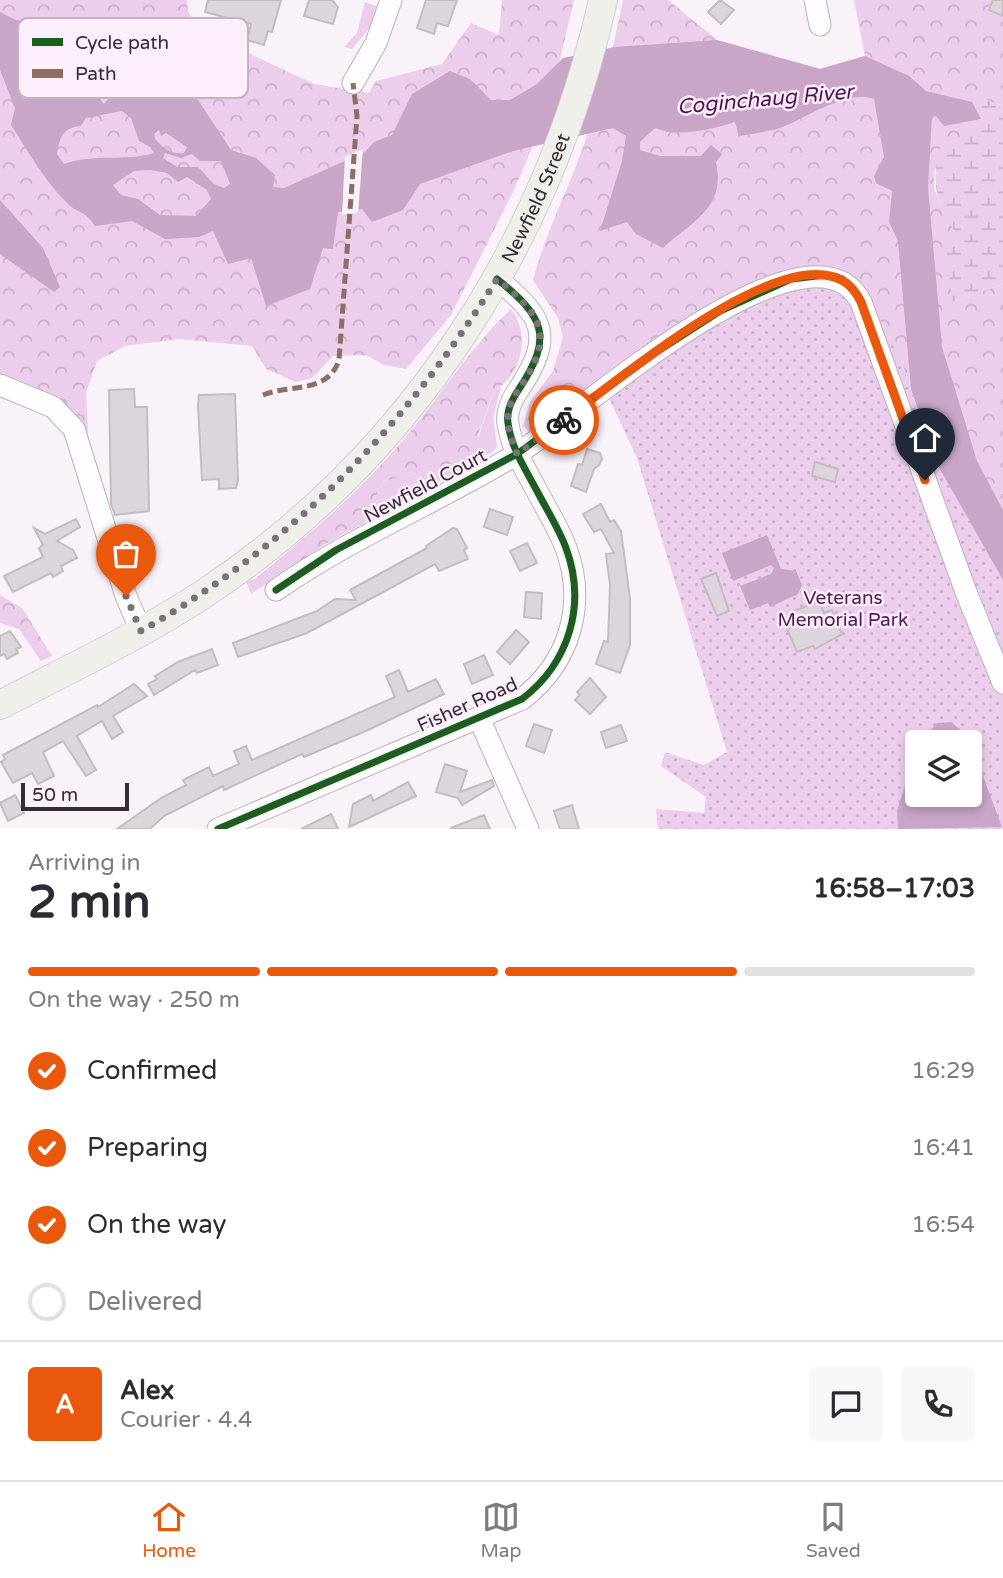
<!DOCTYPE html>
<html lang="en">
<head>
<meta charset="utf-8">
<style>
	:root { --surface:#fff; --page:#f7f7f7; --text:#2b2b33; --muted:#7c7c81; --line:#e1e1e2; --accent:#ea580c }
	body { margin:0; font-family:"Varela Round",sans-serif; background:var(--page); color:var(--text); height:100vh; display:flex; flex-direction:column; font-size:26px; white-space:nowrap }
	* { box-sizing:border-box; margin:0 }
	p { font-size:23px; color:var(--muted) }
	.icon { flex:none; width:38px; height:38px; fill:none; stroke:currentColor; stroke-width:2; stroke-linecap:round; stroke-linejoin:round }
	.map { position:relative; height:829px; overflow:hidden }
	.drawer { display:flex; flex-direction:column; background:var(--surface); flex:1 }
	.drawer>* { flex:none }
	.fabs { position:absolute; left:905px; top:730px; display:grid; gap:14px }
	.fabs a { display:grid; place-items:center; width:77px; height:77px; border-radius:7px; background:var(--surface); box-shadow:0 4px 10px #0003; font-size:35px }
	.scale { position:absolute; left:21px; bottom:18px; width:108px; box-sizing:border-box; padding-left:7px; border:4px solid #352c35; border-top:0; font-size:19px; line-height:24px; white-space:nowrap; color:#352c35; -webkit-text-stroke:5px #fdeefc; paint-order:stroke }
	.pin { position:absolute; display:grid; place-items:center; width:60px; height:60px; color:#fff; margin:-72px -30px; border-radius:50% 50% 50% 0; rotate:-45deg; box-shadow:0 0 7px #0007 }
	.pin .icon { rotate:45deg }
	.courier { position:absolute; display:grid; place-items:center; width:70px; height:70px; margin:-35px; border:5px solid #ea580c; border-radius:50%; background:#fff; color:#222; box-shadow:0 2px 9px #0007 }
	.head em { font-style:normal; font-weight:800 }
	.head div { display:flex; flex-direction:column-reverse }
	.head { display:flex; align-items:center; justify-content:space-between; height:119px; padding:0 28px }
	h1 { font-size:46px; font-weight:800; line-height:52px }
	.bar { display:grid; grid-template-columns:repeat(4,1fr); gap:10px 7px; align-content:center; height:84px; padding:0 28px }
	.bar i { height:9px; border-radius:5px; background:var(--line) }
	.bar .on { background:var(--accent) }
	.bar p { grid-column:span 4 }
	.line { display:flex; align-items:center; gap:18px; padding:0 28px; border-top:2px solid var(--line) }
	.line div { flex:1 }
	.round { display:grid; place-items:center; flex:none; width:74px; height:74px; border-radius:7px; background:var(--page) }
	ol { padding:0 28px; list-style:none }
	li { display:flex; align-items:center; gap:21px; height:77px }
	li p { margin-inline-start:auto }
	li .icon { padding:7px; border-radius:50%; background:var(--accent); color:#fff; stroke-width:4 }
	li:last-child { color:var(--muted) }
	li i { width:38px; height:38px; border:4px solid var(--line); border-radius:50% }
	.menu { display:flex; justify-content:space-around; align-items:center; height:98px; border-top:2px solid var(--line); background:var(--surface); font-size:19px; color:var(--muted) }
	.menu a { display:grid; justify-items:center; gap:4px }
	.menu .on { color:var(--accent) }
	.map>svg:first-child { display:block }
	.grass { fill:#eccdeb }
	.forest { fill:url(#forest-crowns) }
	.wetland { fill:url(#wetland-marsh) }
	.park { fill:url(#park-dots); fill-rule:evenodd }
	.water { fill:#c9a5c8; fill-rule:evenodd }
	.pier { fill:#faf2f9 }
	.building { fill:#ddd5dc; stroke:#c4bcc3; stroke-width:2 }
	.lines { fill:none; stroke-linecap:round; stroke-linejoin:round }
	.minor-casing { stroke:#bbb3ba; stroke-width:23 }
	.major-casing { stroke:#d5d0d4; stroke-width:30 }
	.minor { stroke:#fefdfe; stroke-width:21 }
	.major { stroke:#eef0e9; stroke-width:28 }
	.quiet { stroke:#8d6e63; stroke-width:5; stroke-dasharray:10 5; stroke-linecap:butt }
	.cycleway-casing { stroke:#fdeefc; stroke-width:11 }
	.cycleway { stroke:#1b5e20; stroke-width:7 }
	.done { stroke:#7a717a; stroke-width:7; stroke-dasharray:0 12.6 }
	.route { stroke:#ea580c; stroke-width:9 }
	.labels { text-anchor:middle; stroke-width:5; stroke-linejoin:round; paint-order:stroke }
	.street-label { font-size:19px; fill:#352c35; stroke:#fdeefc }
	.park-label { font-size:19px; fill:#551b56; stroke:#fdeefc }
	.water-label { font-size:21px; font-style:italic; fill:#4e134f; stroke:#fdeefc }
	.key { fill:#fdeefc; stroke:#c1b4c0; stroke-width:2 }
	.key-label { font-size:19px; fill:#352c35 }
</style>
</head>
<body>
<div class="map">
<svg width="1003" height="829" viewBox="0 0 1003 829">
	<defs>
		<pattern id="forest-crowns" width="20" height="18" patternUnits="userSpaceOnUse" patternTransform="scale(1.75)"><rect width="20" height="18" fill="#eccdeb"/><path d="M2 6a3 3 0 1 1 6 0M12 15a3 3 0 1 1 6 0" fill="none" stroke="#cbb0ca"/></pattern>
		<pattern id="wetland-marsh" width="20" height="14" patternUnits="userSpaceOnUse" patternTransform="scale(1.75)"><rect width="20" height="14" fill="#eccdeb"/><path d="M1 5h8M5 5V1M11 12h8M15 12V8" fill="none" stroke="#cbb0ca"/></pattern>
		<pattern id="park-dots" width="8" height="8" patternUnits="userSpaceOnUse" patternTransform="scale(1.75)"><rect width="8" height="8" fill="#eccdeb"/><path d="M2 2h.1M6 6h.1" fill="none" stroke="#cbb0ca" stroke-width="1.8" stroke-linecap="round"/></pattern>
	</defs>
	<rect width="100%" height="100%" fill="#faf2f9"/>
	<path class="grass" d="M365,2L377,6L371,26L352,49L344,47L357,33Z
		M501,387L493,417L497,447L492,452L322,546L364,518L384,481L431,471L479,436L494,391Z"/>
	<path class="forest" d="M0,0H187L188,12L204,32L314,84L369,93L376,81L442,64L471,23L499,35L502,0H574L548,110L514,190L451,315L406,369L384,365L366,355L333,356L312,378L296,382L266,369L252,346L179,339L125,346L97,361L86,392L89,448L73,415L0,382Z
		M623,0H668L717,40L820,69L865,56L854,0H1003V106L984,99L981,119L952,144L934,171V189L956,235L952,302L1003,284V616L936,462L901,361L715,323L544,443L523,426L530,402L553,371L563,337L558,318L533,280C545,235 566,194 582,150C600,102 613,51 623,0Z
		M511,309C531,335 522,374 494,391L470,457L431,471L384,481L364,518L251,594L246,581L255,579C305,538 357,494 399,445C438,400 468,349 511,309Z
		M0,595L22,608L52,656L41,661L19,629L0,623Z"/>
	<path class="wetland" d="M984,99L1003,106V284L952,302L946,242L956,235C938,197 929,189 941,146L952,144L961,135V121L981,118L972,102Z"/>
	<path class="park" d="M840,276H855L901,361L936,462L1003,580V829H658L656,809L704,813L706,797L661,766L665,752L704,765L727,752L637,458L608,396L680,345L755,301ZM917,742H970V794H917Z"/>
	<path class="water" d="M0,12L16,20L52,25L77,42L106,39L108,53L122,71L143,59L169,84L198,100L231,150L256,158L275,175L273,187L284,188L365,152L374,142L392,135L412,94L450,71L470,79L491,100H510L537,84L563,58L614,47L717,40L820,69L865,56L909,76L926,91L972,102L981,119L944,126L935,115L932,116L928,187L942,347L977,461L1003,510V580L936,462L911,389L898,241L889,222L892,191L876,183L874,176L884,157L874,99C844,89 803,121 777,129C764,132 751,134 739,136L735,122C713,129 677,138 655,128L640,142V150L660,156H701L711,145L722,154L716,162C726,207 694,220 663,248L636,234L627,222L600,231L622,161L626,136L613,128L513,151L420,184L403,210L372,222L362,209L338,212L333,249L323,248L310,289L266,306L251,258L228,264L213,231L199,237L165,239L132,221L95,226C84,209 77,214 66,202C44,180 28,151 11,125L15,108L0,70ZM43,29L84,50L99,49L109,73L123,82L104,104L84,79L66,71L48,49L38,47L31,36ZM122,111L131,118L139,141L150,147L154,153C124,162 93,153 64,164L57,154C60,137 62,128 81,126L86,118ZM159,130L161,136L166,133L187,147L184,153C171,155 160,147 153,135ZM165,153L181,158L192,154L200,161H221L230,184L224,188L214,184L198,167H177L163,158ZM150,170L167,173L178,182L187,177L207,190L211,199L196,216L160,215L138,199L121,195L113,185L134,171Z
		M0,200L43,248L60,287L54,292L0,254Z
		M767,535L781,569L796,571L802,585L798,594L770,607L768,603L750,610L740,586L771,574L774,568L771,565L733,581L722,553Z
		M951,722L968,736L1002,827L898,829L897,811L917,747V794H970V742H920L937,723Z"/>
	<path class="pier" d="M363,149L358,213L342,215L345,157Z"/>
	<path class="building" d="M208,0H281L272,32L268,31L264,45L247,40L251,24L205,12Z
		M309,0H332L338,7L333,24L304,16Z
		M426,0H457L448,26L437,23L434,34L417,28Z
		M720,0L734,10L721,24L708,12Z
		M993,0H1003V16L989,10Z
		M134,389L135,407H147L149,511L115,515L111,504L109,390Z
		M235,394L238,480L236,488L219,489V479L202,480L198,405L199,395Z
		M587,449L600,453L602,459L599,465L594,469L586,492L571,486L578,464L582,465Z
		M815,462L838,469L835,482L812,476Z
		M601,504L610,522L614,520L621,531L630,599V645L620,673L596,664L604,641L608,642L610,585L606,554L614,553L601,529L594,532L583,514Z
		M490,509L513,517L507,535L484,527Z
		M76,519L80,527L57,541L73,550L77,558L61,566L63,571L53,577L51,573L13,592L4,576L43,557L39,548L43,545L34,528L45,534Z
		M453,528L457,529L467,548L464,550L468,559L439,571L435,564L307,633L238,657L233,643L317,611L335,599L356,600L350,590L427,548L426,546Z
		M527,543L537,563L520,571L510,551Z
		M716,573L729,611L717,616L701,579Z
		M526,592L542,593L541,619L524,617Z
		M819,601L824,613L832,610L842,634L815,649L813,646L797,652L787,629L794,626L789,613Z
		M516,630L529,642L510,664L497,652Z
		M10,631L21,647L16,649L18,653L7,659L4,654L0,656V636Z
		M212,649L218,665L197,673L195,670L154,695L148,684L157,679L155,676L178,662Z
		M484,655L493,675L472,684L464,664Z
		M399,670L408,692L436,679L444,694L366,731L304,757L302,754L224,790L223,786L164,816L150,829H117L161,798L186,785L183,780L209,767L213,776L239,764L234,751L246,746L252,760L395,697L386,676Z
		M590,678L606,697L590,714L575,700L580,695L577,692Z
		M134,684L147,696L113,716L123,732L112,739L102,721L77,736L96,770L86,776L63,741L43,752L54,776L38,784L32,773L13,783L1,762L5,759L3,755L97,705L98,707Z
		M534,724L552,730L544,753L526,746Z
		M621,725L627,741L606,748L601,732Z
		M445,764L467,771L460,792L492,780L494,786L462,805L458,798L436,792Z
		M408,782L416,796L349,827L353,804L371,795L373,801Z
		M15,795L24,813L8,821L0,803Z
		M572,805L579,829H560L554,811Z
		M331,814L338,829H301Z
		M484,815L490,829H451V828Z"/>
	<g class="lines">
		<defs>
			<path id="minor" d="M815,0L820,25
				M353,83L376,43L391,0
				M0,385L53,407L74,429L126,596L141,631
				M276,590C352,537 438,502 517,454C572,420 810,204 861,302L966,592L1003,683
				M479,718L528,829
				M218,829L522,699C569,663 587,605 566,548C559,529 547,510 537,491C526,470 511,448 508,423C506,411 512,399 519,389C554,336 544,317 497,279"/>
			<g id="major">
				<path id="s1" d="M0,705C69,669 140,636 205,593C413,455 549,241 603,0"/>
			</g>
		</defs>
		<use href="#minor" class="minor-casing"/>
		<use href="#major" class="major-casing"/>
		<use href="#minor" class="minor"/>
		<use href="#major" class="major"/>
		<path class="quiet" d="M263,395C290,384 328,394 339,360L357,116L353,83"/>
		<defs>
			<path id="cycleway" d="M276,590L336,550L517,454L658,351L720,311L791,279L825,275L842,279
				M218,829L522,699C569,663 587,605 566,548C559,529 547,510 537,491C526,470 511,448 508,423C506,411 512,399 519,389C554,336 544,317 497,279"/>
		</defs>
		<use href="#cycleway" class="cycleway-casing"/>
		<use href="#cycleway" class="cycleway"/>
	</g>
	<g class="lines">
		<path class="done" d="M126,596L141,631C293,544 405,427 497,279C539,313 556,333 523,383C516,393 508,404 508,417C507,430 513,442 517,454L564,420"/>
		<path class="route" d="M564,420C619,379 755,266 824,275C843,277 853,286 861,302L925,480"/>
	</g>
	<g class="labels">
		<g class="street-label">
			<text dy="7" stroke="none"><textPath href="#s1" startOffset="756">Newfield Street</textPath></text>
			<text transform="translate(425 485) rotate(-28)" y="7">Newfield Court</text>
			<text transform="translate(467 704) rotate(-24)" y="7">Fisher Road</text>
		</g>
		<g class="park-label">
			<text x="843" y="604">Veterans<tspan x="843" dy="22">Memorial Park</tspan></text>
		</g>
		<g class="water-label">
			<text transform="translate(765 99) rotate(-5)" y="7">Coginchaug River</text>
		</g>
	</g>
	<rect x="18" y="18" width="230" height="80" rx="10" class="key"/>
	<rect x="32" y="38" width="31" height="8" fill="#1b5e20"/>
	<rect x="32" y="69" width="31" height="9" fill="#8d6e63"/>
	<g class="key-label">
		<text x="75" y="49">Cycle path</text>
		<text x="75" y="80">Path</text>
	</g>
</svg>
<div class="fabs">
<a><svg class="icon" aria-label="layers" viewBox="0 0 24 24"><path d="M12 4l9 5-9 5-9-5zM3 14l9 5 9-5"/></svg></a>
</div>
<div class="scale">50 m</div>
<div class="pin" style="left:126px;top:596px;background:#ea580c"><svg class="icon" aria-label="bag" viewBox="0 0 24 24"><path d="M5 8h14l-1 12H6zM9 8a3 3 0 0 1 6 0"/></svg></div>
<div class="pin" style="left:925px;top:480px;background:#1f2937"><svg class="icon" aria-label="home" viewBox="0 0 24 24"><path d="M3 11l9-7 9 7M6 9v11h12V9"/></svg></div>
<div class="courier" style="left:564px;top:420px"><svg class="icon" aria-label="bike" viewBox="0 0 24 24"><circle cx="6" cy="16" r="4"/><circle cx="18" cy="16" r="4"/><path d="M6 16l4-8h5l3 8M10 8l3 8H6M13 5h3"/></svg></div>
</div>
<section class="drawer">
<div class="head"><div><h1>2 min</h1><p>Arriving in</p></div><em>16:58–17:03</em></div>
<div class="bar"><i class="on"></i><i class="on"></i><i class="on"></i><i></i><p>On the way · 250 m</p></div>
<ol>
<li><svg class="icon" aria-label="check" viewBox="0 0 24 24"><path d="M5 12l5 5 9-10"/></svg>Confirmed<p>16:29</p></li>
<li><svg class="icon" aria-label="check" viewBox="0 0 24 24"><path d="M5 12l5 5 9-10"/></svg>Preparing<p>16:41</p></li>
<li><svg class="icon" aria-label="check" viewBox="0 0 24 24"><path d="M5 12l5 5 9-10"/></svg>On the way<p>16:54</p></li>
<li><i></i>Delivered</li>
</ol>
<div class="line" style="height:126px"><b class="round" style="background:var(--accent);color:#fff">A</b><div><b>Alex</b><p>Courier · 4.4</p></div><a class="round"><svg class="icon" aria-label="chat" viewBox="0 0 24 24"><path d="M4 5h16v11H9l-5 4z"/></svg></a><a class="round"><svg class="icon" aria-label="phone" viewBox="0 0 24 24"><path d="M5 4h4l2 5-3 2q2 4 5 5l2-3 5 2v4C11 20 4 13 5 4z"/></svg></a></div>
</section>
<nav class="menu">
<a class="on"><svg class="icon" aria-label="home" viewBox="0 0 24 24"><path d="M3 11l9-7 9 7M6 9v11h12V9"/></svg>Home</a>
<a><svg class="icon" aria-label="map" viewBox="0 0 24 24"><path d="M3 6l6-2 6 2 6-2v14l-6 2-6-2-6 2zM9 4v14M15 6v14"/></svg>Map</a>
<a><svg class="icon" aria-label="saved" viewBox="0 0 24 24"><path d="M7 4h10v16l-5-4-5 4z"/></svg>Saved</a>
</nav>
</body>
</html>
